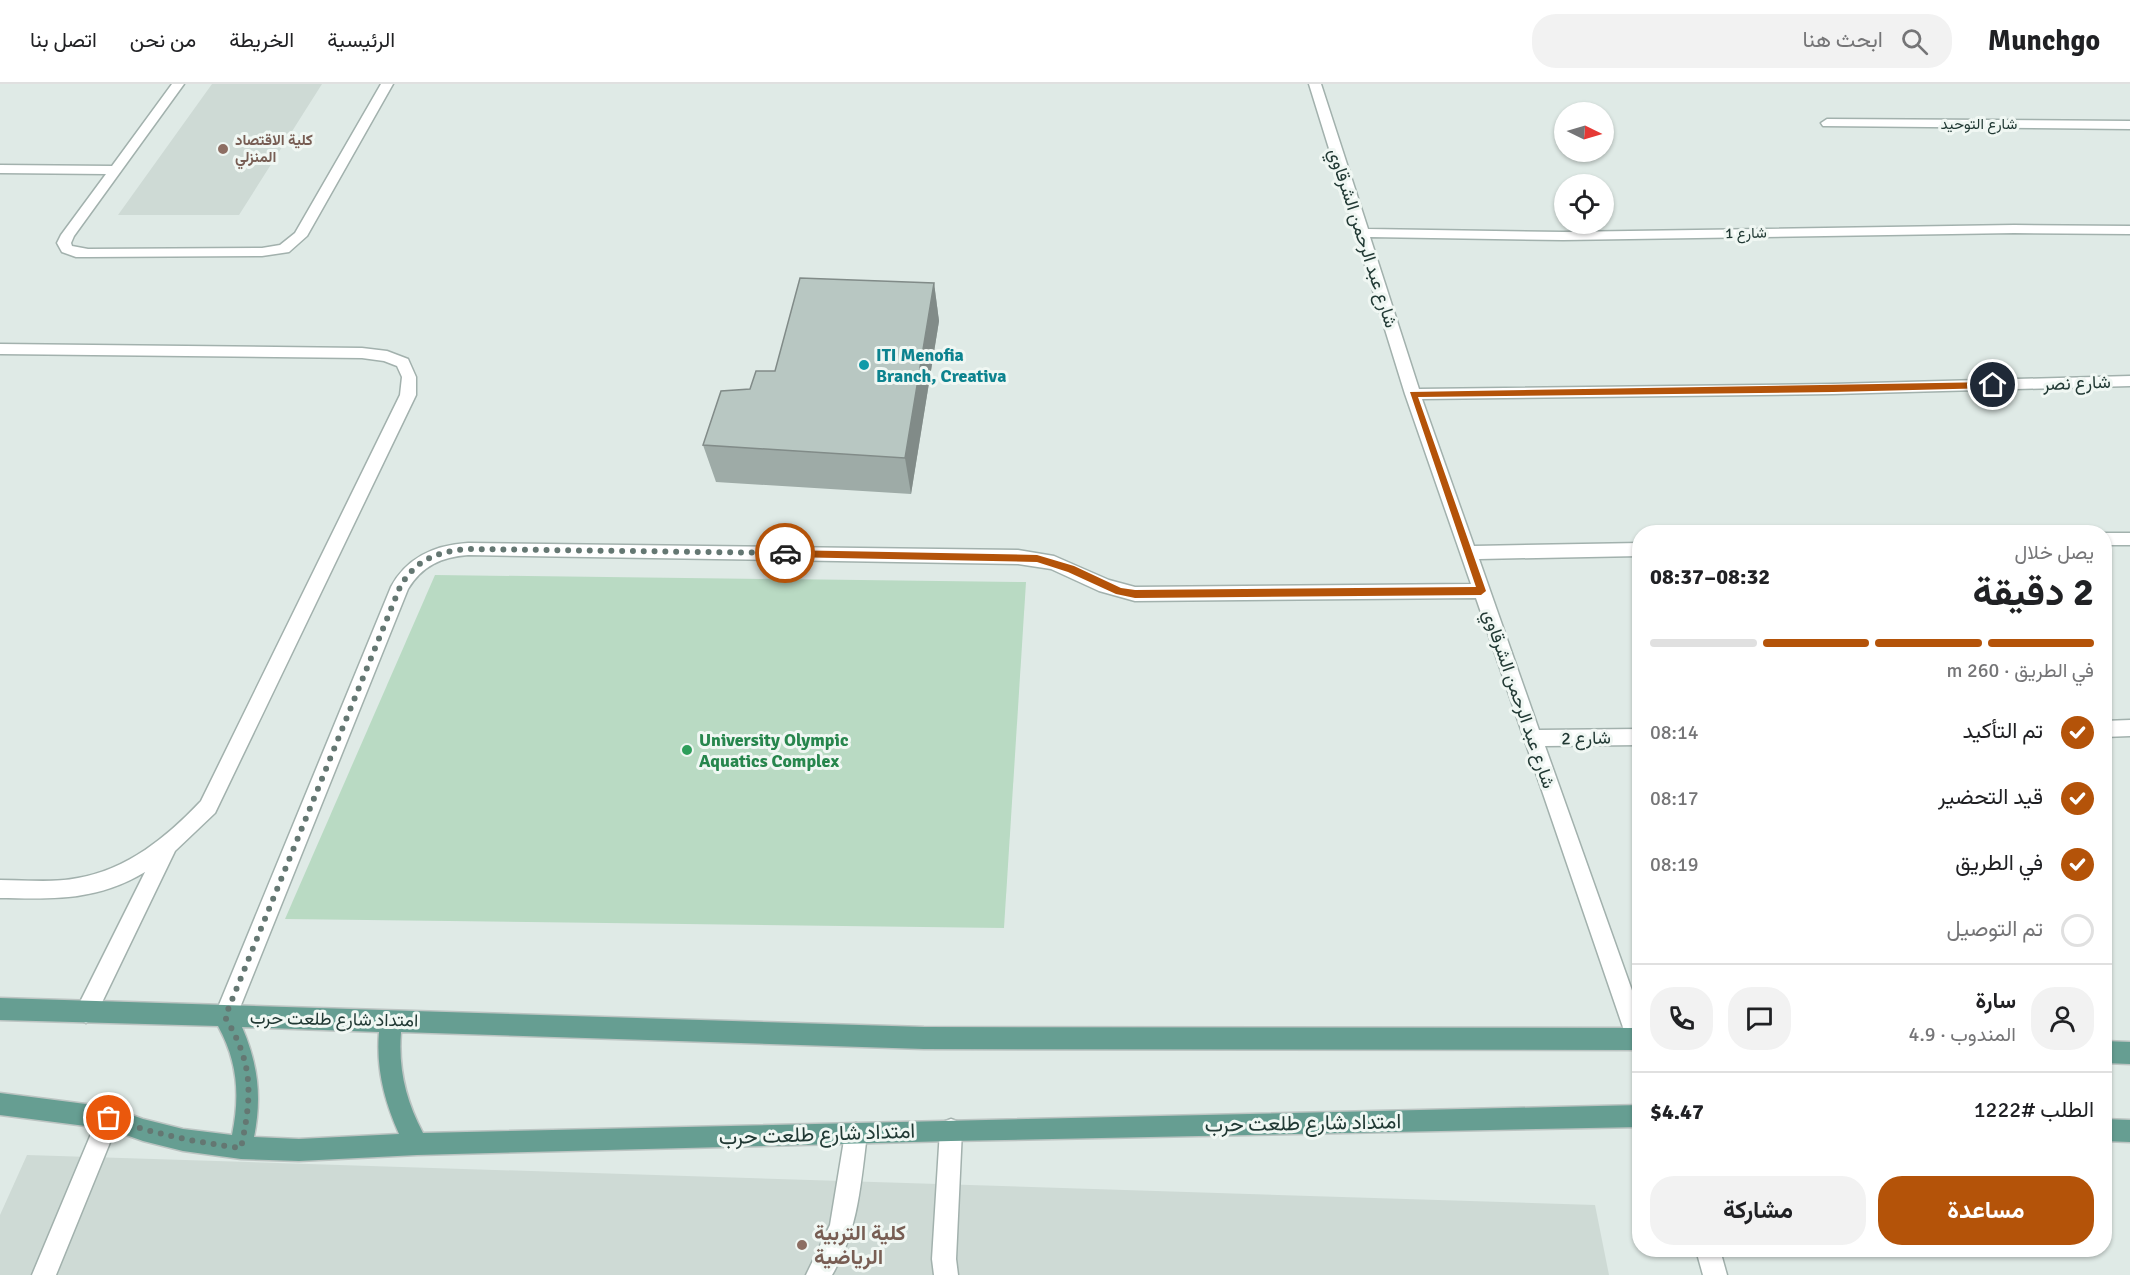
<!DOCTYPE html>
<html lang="ar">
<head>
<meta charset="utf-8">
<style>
	:root { --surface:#fff; --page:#f2f2f2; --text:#202124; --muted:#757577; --line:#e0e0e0; --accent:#b45309 }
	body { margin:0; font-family:Signika,Vazirmatn,sans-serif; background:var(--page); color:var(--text); direction:rtl; height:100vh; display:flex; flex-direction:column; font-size:22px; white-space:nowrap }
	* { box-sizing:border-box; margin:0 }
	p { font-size:20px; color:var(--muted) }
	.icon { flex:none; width:33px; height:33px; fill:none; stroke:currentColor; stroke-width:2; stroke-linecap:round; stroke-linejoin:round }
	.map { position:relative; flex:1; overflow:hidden; direction:ltr }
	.side { position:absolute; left:1632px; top:441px; width:480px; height:732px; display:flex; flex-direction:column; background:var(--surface); border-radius:24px; box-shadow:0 2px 4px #0004; direction:rtl }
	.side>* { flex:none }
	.needle { width:39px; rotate:95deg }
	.fabs { position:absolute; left:1554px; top:18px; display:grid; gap:12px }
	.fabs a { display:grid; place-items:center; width:60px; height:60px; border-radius:50%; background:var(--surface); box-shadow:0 2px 4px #0004; font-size:30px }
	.pin { position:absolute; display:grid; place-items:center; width:51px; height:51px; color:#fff; margin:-26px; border:3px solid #fff; border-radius:50%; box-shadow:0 2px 6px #0007 }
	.courier { position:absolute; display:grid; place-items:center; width:60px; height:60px; margin:-30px; border:4px solid #b45309; border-radius:50%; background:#fff; color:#222; box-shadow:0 2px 8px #0007 }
	.overview em { font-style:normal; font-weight:700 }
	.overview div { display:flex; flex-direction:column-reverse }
	.overview { display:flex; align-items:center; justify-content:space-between; height:102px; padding:0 18px }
	h1 { font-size:39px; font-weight:700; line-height:45px }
	.bar { display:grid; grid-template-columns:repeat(4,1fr); gap:9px 6px; align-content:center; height:72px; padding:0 18px }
	.bar i { height:8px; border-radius:4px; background:var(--line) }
	.bar .selected { background:var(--accent) }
	.bar p { grid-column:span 4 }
	.line { display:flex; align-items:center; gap:15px; padding:0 18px; border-top:2px solid var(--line) }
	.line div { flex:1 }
	.round { display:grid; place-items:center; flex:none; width:63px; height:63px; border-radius:24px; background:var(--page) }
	ol { padding:0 18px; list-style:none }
	li { display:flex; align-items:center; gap:18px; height:66px }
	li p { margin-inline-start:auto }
	li .icon { padding:6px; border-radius:50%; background:var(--accent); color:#fff; stroke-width:4 }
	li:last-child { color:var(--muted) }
	li i { width:33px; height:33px; border:3px solid var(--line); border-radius:50% }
	.cta { display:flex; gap:12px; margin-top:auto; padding:12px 18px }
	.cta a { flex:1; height:69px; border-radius:24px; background:var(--accent); color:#fff; font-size:24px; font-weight:700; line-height:69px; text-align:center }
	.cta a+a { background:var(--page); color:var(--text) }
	header { display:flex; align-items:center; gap:36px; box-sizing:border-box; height:84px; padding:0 30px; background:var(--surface); border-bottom:2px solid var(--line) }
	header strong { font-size:28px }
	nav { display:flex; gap:33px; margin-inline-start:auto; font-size:21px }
	.search { width:420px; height:54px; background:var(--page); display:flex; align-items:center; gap:15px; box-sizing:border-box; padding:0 21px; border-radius:24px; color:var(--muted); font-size:22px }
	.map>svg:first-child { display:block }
	.built { fill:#cedad5 }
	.green { fill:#b9dac3 }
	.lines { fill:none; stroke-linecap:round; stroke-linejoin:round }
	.minor-casing { stroke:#a2b1ad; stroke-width:3 }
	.major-casing { stroke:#bcc4c2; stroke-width:3 }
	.minor { fill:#fff; fill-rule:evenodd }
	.major { fill:#669e92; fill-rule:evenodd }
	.wall { fill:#9eaba7 }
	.shaded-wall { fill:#818b88 }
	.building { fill:#b8c7c2; stroke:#818b88; stroke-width:1.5 }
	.route { fill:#b45309 }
	.done { stroke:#647772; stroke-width:6; stroke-dasharray:0 10.8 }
	.education-dot { fill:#8d6e63; stroke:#f0f7f3; stroke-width:2 }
	.culture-dot { fill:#0f9aa8; stroke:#f0f7f3; stroke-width:2 }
	.leisure-dot { fill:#2e9e5b; stroke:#f0f7f3; stroke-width:2 }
	.labels { text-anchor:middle; stroke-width:6; stroke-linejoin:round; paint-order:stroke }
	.far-street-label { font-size:15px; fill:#213934; stroke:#f0f7f3 }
	.far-education-label { font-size:15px; font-weight:bold; fill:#785e54; stroke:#f0f7f3; text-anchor:start }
	.street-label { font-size:18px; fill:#213934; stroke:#f0f7f3 }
	.culture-label { font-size:18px; font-weight:bold; fill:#0d838f; stroke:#f0f7f3; text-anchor:start }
	.leisure-label { font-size:18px; font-weight:bold; fill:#27864d; stroke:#f0f7f3; text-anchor:start }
	.near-street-label { font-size:21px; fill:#213934; stroke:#f0f7f3 }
	.near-education-label { font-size:21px; font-weight:bold; fill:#785e54; stroke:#f0f7f3; text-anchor:start }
</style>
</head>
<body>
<header>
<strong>Munchgo</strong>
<div class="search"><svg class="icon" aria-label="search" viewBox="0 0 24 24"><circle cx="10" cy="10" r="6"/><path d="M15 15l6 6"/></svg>ابحث هنا</div>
<nav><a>الرئيسية</a><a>الخريطة</a><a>من نحن</a><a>اتصل بنا</a></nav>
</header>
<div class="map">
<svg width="2130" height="1191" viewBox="0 0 2130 1191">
	<rect width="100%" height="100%" fill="#dfeae6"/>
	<path class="built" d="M212,0H322L239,131H118Z
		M27,1071L1595,1121L1609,1191H0V1131Z"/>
	<path class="green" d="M435,491L1026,498L1004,844L285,835Z"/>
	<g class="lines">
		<defs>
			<path id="minor" d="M172,0H184L74,152L71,159L72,162L88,165L262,164L280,161L295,149L381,0H393L307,152L289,168L262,172L88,173H76L62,168L57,159L61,151L106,90L0,89V81L112,82Z
				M1309,0H1321L1368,145L1563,148L2014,141L2130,142V150L2014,149L1563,156L1370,153L1419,305L1833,300L2130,292V302L1833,310L1422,315L1474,462L1640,459V472L1479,475L1539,646L1640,645V661L1545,662L1640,929V965L1630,963L1627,955L1476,514L1135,517L1099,507L1051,485L1018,480L468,471C441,473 422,482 408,505L233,941L225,944L217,941L214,933L391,503C407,473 435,461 468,459L1018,466L1054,472L1109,496L1135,503L1471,500L1405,310Z
				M1827,35L2130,37V45L1823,42L1821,39Z
				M0,260L362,264L387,267L408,275L416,293V311L215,729L175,767L94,935L86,939L78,935L75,928L145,788C97,817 54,815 0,814V796C26,796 53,799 78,794C128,785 167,753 201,717L400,311L402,293L397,282L384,277L362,274L0,270Z
				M2104,449H2130V461H2104Z
				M2130,636V652L2104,653V637Z
				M109,1023L117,1026L120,1034L56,1191H32L101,1026Z
				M951,1035L959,1038L962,1046L956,1175L958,1191H934L932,1175L940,1046L943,1038Z
				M856,1039L864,1042L867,1050C861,1098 858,1148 832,1191H806L830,1141L845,1050L848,1042Z
				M1696,1166H1720L1727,1191H1703Z"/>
			<path id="major" d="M0,914L924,943L1640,944V966L924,965L401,948C398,985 406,1017 423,1049L1640,1021V1043L951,1057L417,1071L299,1077L241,1075L183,1067L143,1057L109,1045L0,1031V1009L109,1023L143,1035L183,1045L232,1051C240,1012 238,978 218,942L0,936ZM242,943L379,948C376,984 384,1016 399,1050L299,1055L254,1053C262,1013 258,980 242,943Z
				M2104,957L2130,958V980L2104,979Z
				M2104,1035L2130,1036V1058L2104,1057Z"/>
		</defs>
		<use href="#minor" class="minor-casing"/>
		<use href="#major" class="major-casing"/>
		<use href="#minor" class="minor"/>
		<use href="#major" class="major"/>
	</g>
	<path class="wall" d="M934,199L939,237L911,410L716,398L703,361L750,305L775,287Z"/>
	<path class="shaded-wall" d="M934,199L939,237L911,410L905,374Z"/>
	<path class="building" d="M800,194L934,199L905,374L703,361L721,307L750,305L756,287H775Z"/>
	<path class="route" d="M1993,298L1997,301L1993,304L1833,308L1418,313L1486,507L1481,511L1135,514L1116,510L1068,488L1037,478L785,473L780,469L785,466L1037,471L1074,482L1121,504L1135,506L1476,503L1410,308Z"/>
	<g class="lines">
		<path class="done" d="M109,1034C153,1050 195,1058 241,1064C252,1011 254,981 225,933L400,503C415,476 438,467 468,465L785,469"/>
	</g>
	<g class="education-dot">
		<circle cx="223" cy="65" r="6"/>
		<circle cx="802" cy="1161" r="6"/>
	</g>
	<circle class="culture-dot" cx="864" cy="281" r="6"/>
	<circle class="leisure-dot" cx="687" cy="666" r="6"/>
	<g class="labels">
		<g class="far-street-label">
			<text x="1979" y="45">شارع التوحيد</text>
			<text transform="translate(1746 149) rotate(-1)" y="5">شارع 1</text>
		</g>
		<g class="far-education-label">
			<text x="235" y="61">كلية الاقتصاد<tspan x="235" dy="17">المنزلي</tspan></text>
		</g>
		<g class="street-label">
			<text transform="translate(1363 154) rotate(72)" y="6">شارع عبد الرحمن الشرقاوي</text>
			<text transform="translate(2077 299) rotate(-2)" y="6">شارع نصر</text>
			<text transform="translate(1519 615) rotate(71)" y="6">شارع عبد الرحمن الشرقاوي</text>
			<text transform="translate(1586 654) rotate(-1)" y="6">شارع 2</text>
			<text transform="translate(334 935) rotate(1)" y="6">امتداد شارع طلعت حرب</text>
		</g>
		<g class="culture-label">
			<text x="876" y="277">ITI Menofia<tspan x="876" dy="21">Branch, Creativa</tspan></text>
		</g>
		<g class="leisure-label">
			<text x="699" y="662">University Olympic<tspan x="699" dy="21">Aquatics Complex</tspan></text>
		</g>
		<g class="near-street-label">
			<text transform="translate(1303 1039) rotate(-1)" y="7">امتداد شارع طلعت حرب</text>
			<text transform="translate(817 1050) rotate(-2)" y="7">امتداد شارع طلعت حرب</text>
		</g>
		<g class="near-education-label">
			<text x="814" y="1156">كلية التربية<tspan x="814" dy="24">الرياضية</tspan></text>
		</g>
	</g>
</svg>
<div class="fabs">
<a><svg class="needle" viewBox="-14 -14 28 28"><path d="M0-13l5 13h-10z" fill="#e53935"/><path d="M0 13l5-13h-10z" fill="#757577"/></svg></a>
<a><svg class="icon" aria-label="locate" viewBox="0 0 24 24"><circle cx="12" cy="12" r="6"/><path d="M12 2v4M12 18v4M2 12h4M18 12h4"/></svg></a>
</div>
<div class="pin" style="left:109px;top:1034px;background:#ea580c"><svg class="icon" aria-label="bag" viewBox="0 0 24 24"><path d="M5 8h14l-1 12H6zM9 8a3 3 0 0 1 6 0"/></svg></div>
<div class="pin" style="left:1993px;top:301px;background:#1f2937"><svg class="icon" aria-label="home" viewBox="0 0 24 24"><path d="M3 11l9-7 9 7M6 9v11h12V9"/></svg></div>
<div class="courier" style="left:785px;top:469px"><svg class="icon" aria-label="car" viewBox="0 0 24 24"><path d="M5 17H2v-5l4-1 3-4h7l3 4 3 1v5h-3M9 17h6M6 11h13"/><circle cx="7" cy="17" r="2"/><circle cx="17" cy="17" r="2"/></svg></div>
<section class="side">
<div class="overview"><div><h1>2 دقيقة</h1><p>يصل خلال</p></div><em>08:32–08:37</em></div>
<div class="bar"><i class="selected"></i><i class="selected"></i><i class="selected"></i><i></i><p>في الطريق · 260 m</p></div>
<ol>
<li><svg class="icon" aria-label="check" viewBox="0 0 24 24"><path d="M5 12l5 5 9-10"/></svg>تم التأكيد<p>08:14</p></li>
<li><svg class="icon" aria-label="check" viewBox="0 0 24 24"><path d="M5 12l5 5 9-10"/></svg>قيد التحضير<p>08:17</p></li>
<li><svg class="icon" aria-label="check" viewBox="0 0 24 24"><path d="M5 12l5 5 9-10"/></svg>في الطريق<p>08:19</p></li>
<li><i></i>تم التوصيل</li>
</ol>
<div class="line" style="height:108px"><a class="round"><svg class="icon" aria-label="person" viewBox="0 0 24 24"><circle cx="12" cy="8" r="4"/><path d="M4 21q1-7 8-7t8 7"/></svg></a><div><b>سارة</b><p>المندوب · 4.9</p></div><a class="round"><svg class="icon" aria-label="chat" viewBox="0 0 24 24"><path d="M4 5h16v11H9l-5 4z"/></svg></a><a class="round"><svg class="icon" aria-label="phone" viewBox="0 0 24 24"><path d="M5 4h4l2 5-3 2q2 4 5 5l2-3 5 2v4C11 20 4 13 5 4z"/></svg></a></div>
<div class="line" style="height:78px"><div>الطلب #1222</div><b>$4.47</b></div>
<div class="cta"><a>مساعدة</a><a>مشاركة</a></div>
</section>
</div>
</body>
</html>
